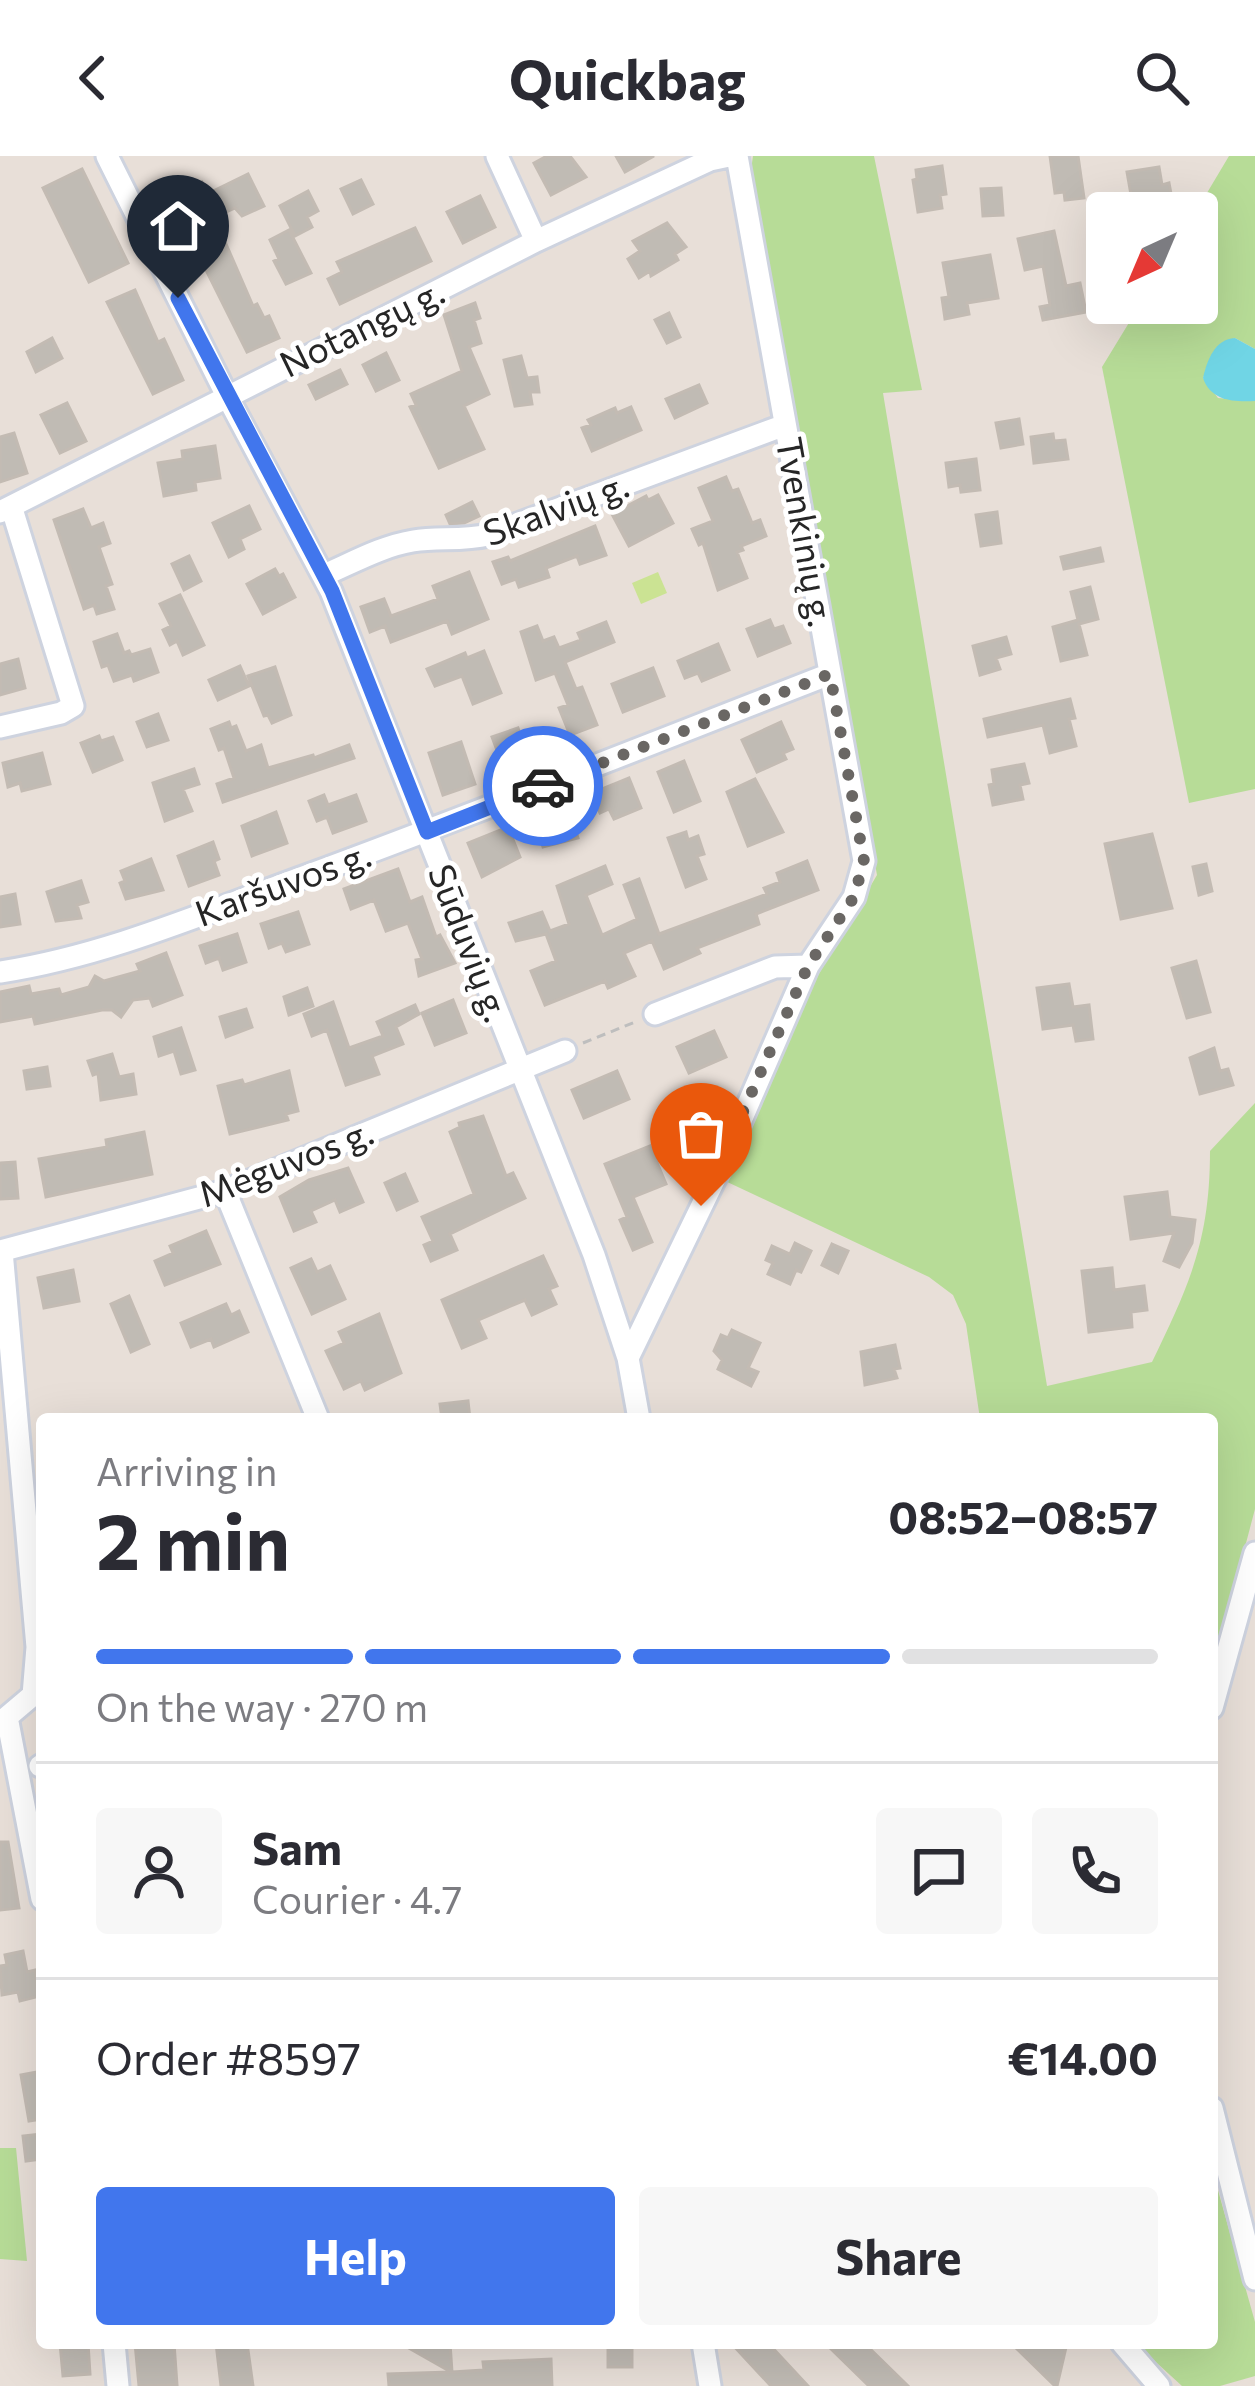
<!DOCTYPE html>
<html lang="en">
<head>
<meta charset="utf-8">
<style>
	:root { --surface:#fff; --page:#f7f7f7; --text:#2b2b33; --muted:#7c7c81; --line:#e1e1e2; --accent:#4176ed }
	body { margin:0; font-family:Commissioner,sans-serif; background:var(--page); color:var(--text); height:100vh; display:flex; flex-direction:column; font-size:45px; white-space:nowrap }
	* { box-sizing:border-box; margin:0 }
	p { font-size:39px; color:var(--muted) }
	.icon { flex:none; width:66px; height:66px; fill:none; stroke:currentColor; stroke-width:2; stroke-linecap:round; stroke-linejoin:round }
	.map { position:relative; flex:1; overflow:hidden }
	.drawer { position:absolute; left:36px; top:1257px; width:1182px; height:936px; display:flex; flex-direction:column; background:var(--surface); border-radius:12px; box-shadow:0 12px 48px #0002 }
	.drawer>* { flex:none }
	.needle { width:78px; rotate:224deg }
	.controls { position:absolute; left:1086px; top:36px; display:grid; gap:24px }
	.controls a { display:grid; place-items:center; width:132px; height:132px; border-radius:12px; background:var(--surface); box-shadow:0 12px 48px #0002; font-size:60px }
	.pin { position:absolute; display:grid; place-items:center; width:102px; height:102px; color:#fff; margin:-123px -51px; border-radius:50% 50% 50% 0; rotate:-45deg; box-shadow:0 0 12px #0007 }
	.pin .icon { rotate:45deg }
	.courier { position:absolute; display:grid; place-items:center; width:120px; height:120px; margin:-60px; border:9px solid #4176ed; border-radius:50%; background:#fff; color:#222; box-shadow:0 3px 15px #0007 }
	.head em { font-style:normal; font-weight:700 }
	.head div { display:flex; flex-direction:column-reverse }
	.head { display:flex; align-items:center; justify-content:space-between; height:204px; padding:0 60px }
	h1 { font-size:78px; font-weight:700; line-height:90px }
	.bar { display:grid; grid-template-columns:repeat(4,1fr); gap:18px 12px; align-content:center; height:144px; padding:0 60px }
	.bar i { height:15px; border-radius:9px; background:var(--line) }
	.bar .active { background:var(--accent) }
	.bar p { grid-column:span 4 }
	.line { display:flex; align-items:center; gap:30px; padding:0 60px; border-top:3px solid var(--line) }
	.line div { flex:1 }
	.round { display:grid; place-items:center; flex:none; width:126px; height:126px; border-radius:12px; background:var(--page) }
	.cta { display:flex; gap:24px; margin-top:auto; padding:24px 60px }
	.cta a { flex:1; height:138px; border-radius:12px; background:var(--accent); color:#fff; font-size:48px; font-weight:700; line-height:138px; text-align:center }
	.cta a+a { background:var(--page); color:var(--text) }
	header { display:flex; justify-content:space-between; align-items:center; height:156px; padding:0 60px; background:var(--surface); font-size:54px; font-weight:700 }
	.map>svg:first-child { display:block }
	.green { fill:#b7dc97 }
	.pitch { fill:#cbe393 }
	.water { fill:#70d5e5 }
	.building { fill:#c0bbb4; stroke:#c3bbb3; stroke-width:3 }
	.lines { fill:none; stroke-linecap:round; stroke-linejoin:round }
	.minor-casing { stroke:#ced3df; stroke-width:27 }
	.path { stroke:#bebebe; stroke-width:3; stroke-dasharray:9 6; stroke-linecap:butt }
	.minor { stroke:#fff; stroke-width:21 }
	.done { stroke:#6a6764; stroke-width:12; stroke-dasharray:0 21.6 }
	.route { stroke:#4176ed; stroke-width:15 }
	.labels { text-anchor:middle; stroke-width:10; stroke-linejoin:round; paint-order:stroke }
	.street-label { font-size:36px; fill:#262626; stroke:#fff }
</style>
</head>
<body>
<header><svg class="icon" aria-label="back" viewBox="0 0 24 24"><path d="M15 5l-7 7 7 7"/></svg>Quickbag<svg class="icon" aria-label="search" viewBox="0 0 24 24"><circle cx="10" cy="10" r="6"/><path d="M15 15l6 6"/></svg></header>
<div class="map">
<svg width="1255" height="2230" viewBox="0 0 1255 2230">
	<rect width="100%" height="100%" fill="#e8dfd8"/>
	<path class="green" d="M753,0H874L922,234L883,237L1047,1230L1152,1206C1190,1128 1210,1083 1210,995L1255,947V1353L1212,1516V1263H980L966,1168L953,1139L929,1121L723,1024L810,833L877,719L751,14Z
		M1229,0H1255V193L1235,182L1216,192L1203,222L1218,242L1255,245V633L1189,647L1102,211L1141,147H1197L1195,57Z
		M0,1992H16L27,2105L0,2103Z
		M1212,2013L1255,2166V2220L1220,2230H1182L1135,2187H1212Z"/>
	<path class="pitch" d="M658,416L667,437L641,448L632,427Z"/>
	<path class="water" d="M1235,182L1255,193V245C1233,246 1211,245 1203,222C1207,204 1215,183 1235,182Z"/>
	<path class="building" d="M547,0H570L586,21L551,39L534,7Z
		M616,0H654L625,16Z
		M1050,0H1078L1084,42L1065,44L1064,36L1055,37Z
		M942,10L946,38L940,39L942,52L918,56L913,24L917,23L916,14Z
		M1159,11L1162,29L1169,27L1172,43L1133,50L1127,16Z
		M82,13L128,107L89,126L43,32Z
		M248,18L264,50L242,60L235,52L185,75L169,41L202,26L207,38Z
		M361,24L373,48L353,58L341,33Z
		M1001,32L1003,59L983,60L981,33Z
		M308,35L318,55L307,61L312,71L295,80L280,50Z
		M480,40L495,71L463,87L447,56Z
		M667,67L686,91L675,98L678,104L651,120L650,115L639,122L628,103L640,95L633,85Z
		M415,72L431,105L340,148L328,123L342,116L337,106Z
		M289,74L311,117L286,128L274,105L279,103L270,84Z
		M1054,75L1066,130L1080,127L1086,156L1043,164L1040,151L1050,149L1043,110L1025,114L1018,83Z
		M226,88L253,150L257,148L264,162L269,160L279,182L247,196L199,100Z
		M990,99L998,142L967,147L969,158L945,163L942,142L949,141L943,107Z
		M135,134L158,186L164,183L183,224L153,238L107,146Z
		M475,147L480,162L474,164L481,187L469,191L489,238L464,250L484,293L439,312L410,251L416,249L411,238L462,215L444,159Z
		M669,157L680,181L667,187L655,164Z
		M52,182L62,202L36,216L27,196Z
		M386,197L399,224L376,235L363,209Z
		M521,200L527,222L537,221L539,236H530L532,248L515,250L504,204Z
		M340,214L347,228L316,243L309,229Z
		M699,229L707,247L675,262L666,243Z
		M67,247L86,285L60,297L41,259Z
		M631,251L641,274L592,295L582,272L591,269L588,264L615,252L617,257Z
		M1019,263L1023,288L1001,292L996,267Z
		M14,277L27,317L0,326V281Z
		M1053,278L1054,285L1065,284L1068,303L1034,307L1031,281Z
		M215,290L220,322L195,326L196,334L164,340L158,307L183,303L182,295Z
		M976,303L980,334L961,336L960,329L949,331L946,307Z
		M726,321L732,335L738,333L752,367L760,364L766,380L741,390L743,394L737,396L747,422L718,434L703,387L699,389L692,373L713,365L699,332Z
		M658,339L673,367L629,390L612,358L646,340L648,344Z
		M472,346L479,360L464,367L450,368L446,359Z
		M249,350L260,373L240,383L244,393L229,401L213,367Z
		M83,353L91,372L103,367L110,387L99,391L112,428L106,430L114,453L97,458L94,449L84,453L54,364Z
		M997,356L1001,387L981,390L976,359Z
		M595,370L606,399L580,408L577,400L546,412L549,421L519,431L516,423L502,428L493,406L508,401L510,405Z
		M1100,392L1103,405L1064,413L1061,401Z
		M189,400L201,425L184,434L172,408Z
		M275,413L279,420L283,418L295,441L263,458L247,428Z
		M469,416L488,463L452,478L447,465L391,486L385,470L370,476L361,451L384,443L391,460L438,443L433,430Z
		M1090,431L1098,463L1079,468L1087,499L1061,505L1053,471L1078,464L1071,436Z
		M180,439L204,489L183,499L177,485L170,489L163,474L171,470L160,448Z
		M770,464L774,473L783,470L790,487L758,500L747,473Z
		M606,466L614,486L565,506L576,533L582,531L597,569L570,579L559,552L568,549L555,517L536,524L521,476L537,470L543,485L554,481L559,492L581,484L578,477Z
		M117,478L124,497L129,495L131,499L150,493L158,516L134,525L132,519L114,525L108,509L102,511L94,486Z
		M1006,481L1011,498L996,502L1000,513L980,519L973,490Z
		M718,488L729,514L702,525L698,517L685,522L678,505Z
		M484,495L501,537L473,548L462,520L435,530L427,513L465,497L467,502Z
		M18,503L25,532L0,539V508Z
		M240,510L249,530L218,544L209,524Z
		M275,511L291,559L272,567L268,559L264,560L248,520Z
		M653,512L664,540L623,556L612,528Z
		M1070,543L1075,562L1069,563L1076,590L1050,597L1043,569L988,581L984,563Z
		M158,558L168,584L147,591L137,566Z
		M229,566L231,572L236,570L246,595L261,589L268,612L313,599L314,602L349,589L354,602L223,646L217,628L234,622L224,592L219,594L211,573Z
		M781,566L793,593L783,597L786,603L757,616L742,584Z
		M518,572L529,604L504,613L492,581Z
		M99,580L101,585L113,581L122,604L93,616L81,587Z
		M461,586L475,628L443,639L429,597Z
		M42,597L50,628L22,635L20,627L8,631L3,607Z
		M684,605L700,645L674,656L658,616Z
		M1024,608L1029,627L1020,629L1023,643L993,649L989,629L994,628L992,614Z
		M194,613L199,628L183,633L192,655L165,665L153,627Z
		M629,622L641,652L614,663L609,653L600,657L592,637Z
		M755,623L783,676L748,690L727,636Z
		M324,639L328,649L356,639L366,665L333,677L327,661L317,665L309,645Z
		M568,650L578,682L543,691L534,662Z
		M276,656L287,687L252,700L242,670Z
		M508,671L520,701L482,721L468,687Z
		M686,676L688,684L698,680L704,698L697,700L706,723L686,731L668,682Z
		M1152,678L1172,752L1121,763L1105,688Z
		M213,686L219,703L214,705L219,719L189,730L178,700Z
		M151,703L163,734L126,743L120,727L125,725L121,715Z
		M807,705L818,734L756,758L759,768L697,792L700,797L664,813L652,785L624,797L635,820L608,832L605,825L545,849L531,815L556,805L546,778L516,785L509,767L542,756L550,775L569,768L557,730L605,710L612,728L586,739L602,779L637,763L624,729L639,723L659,778L767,738L764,732L780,726L777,717Z
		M1206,708L1212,735L1199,739L1193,711Z
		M398,713L410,746L422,741L436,781L440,779L455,807L419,820L416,804L422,803L408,767L386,775L374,744L351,753L344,733Z
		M81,725L88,746L77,749L81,762L56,765L47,736Z
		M15,738L20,768L0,771V741Z
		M298,756L309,788L286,796L282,787L269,792L261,768Z
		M237,778L246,806L223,814L219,802L206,807L200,790Z
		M166,797L182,839L153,850L150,842L133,844L121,861L112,854H102L35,868L33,860L0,866V836L29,830L31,838L59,833L61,839L89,831L95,820L104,825L140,815L137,808Z
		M1196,805L1210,856L1187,862L1172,812Z
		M1069,828L1073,851L1089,849L1093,883L1076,885L1073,869L1043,873L1037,832Z
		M307,832L313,850L289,859L284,841Z
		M453,844L466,877L435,889L422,857Z
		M333,846L349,892L383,880L377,866L415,849L419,858L396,871L403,888L372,900L379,918L346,929L327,874L312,880L304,858Z
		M246,853L252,871L226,881L220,861Z
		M181,872L195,914L181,918L174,895L159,900L154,881Z
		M714,875L726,901L689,917L677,891Z
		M1214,892L1220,915L1228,913L1233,929L1200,938L1190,902Z
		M112,898L119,921L133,918L136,938L101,944L98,917L93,919L88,905Z
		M47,911L50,930L27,933L24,915Z
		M289,915L298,955L286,958L288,964L230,978L218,930L242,924L244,929Z
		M617,915L629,943L584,962L572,934Z
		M483,960L506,1020L513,1017L525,1042L450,1078L457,1094L431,1105L424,1089L433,1085L422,1061L474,1038L450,976L460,971L459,967Z
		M144,976L152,1018L46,1041L39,1003L107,991L106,984Z
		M650,990L666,1028L633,1041L652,1086L633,1094L620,1064L627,1061L605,1008Z
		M15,1006L18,1042L0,1043V1007Z
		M348,1012L363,1046L340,1056L335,1044L311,1055L316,1066L294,1075L280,1041L309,1024Z
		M405,1018L417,1045L397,1054L385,1027Z
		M1167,1036L1170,1061L1195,1064L1192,1087L1179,1111L1164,1105L1174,1077L1131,1083L1125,1041Z
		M206,1075L220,1108L165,1129L155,1105L173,1097L170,1090Z
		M795,1087L811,1095L801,1116L796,1114L790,1128L768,1118L773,1107L766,1104L772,1090L790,1098Z
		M832,1088L848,1095L838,1117L822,1109Z
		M543,1100L557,1130L549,1133L556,1148L532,1159L525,1144L478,1164L486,1182L462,1192L442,1144Z
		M311,1103L317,1116L330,1110L345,1143L312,1158L291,1112Z
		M1112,1112L1114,1134L1144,1130L1147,1154L1131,1156L1132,1171L1089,1176L1082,1115Z
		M73,1114L79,1145L44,1152L38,1122Z
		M129,1140L149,1188L131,1196L111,1148Z
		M226,1148L231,1159L239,1155L248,1176L214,1191L211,1183L191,1191L181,1167Z
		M379,1158L401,1217L365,1234L361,1225L344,1233L326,1195L344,1187L339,1176Z
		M732,1174L760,1187L748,1212L758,1216L751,1230L718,1213L722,1204L714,1195L721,1179L728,1182Z
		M895,1189L900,1212L894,1213L897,1222L865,1229L861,1196Z
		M468,1245L470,1263H442L440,1248Z
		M0,1686H8L19,1752L0,1754Z
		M23,1795L27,1816L35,1814L40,1840L20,1845L18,1836L2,1839L0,1810L7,1809L5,1799Z
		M42,1915V1963L29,1965L21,1919Z
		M42,1978V2003L26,2005L23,1980Z
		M60,2187H88L90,2218L63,2220Z
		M135,2187H174L177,2229L139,2230Z
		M216,2187H247L253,2230H221Z
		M400,2187H450L452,2216L484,2214L483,2206L551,2203L552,2230H389L388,2218L451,2216Z
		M608,2187H632V2211H608Z
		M731,2187H768L808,2230H771Z
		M825,2187H864L908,2230H869Z
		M1011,2187H1067L1057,2230H1055Z"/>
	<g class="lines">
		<defs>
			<path id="minor" d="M107,0L227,240L331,435L594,1099L628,1202L639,1263
				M497,0L536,85
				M0,356L536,85L710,4L729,0
				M324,419C352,407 382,390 413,385C438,381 462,385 488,379L785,269
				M0,571L61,557L73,550L12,353
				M0,816C105,800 204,757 303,721C480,656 655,586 830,518
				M655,858L775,811L808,810
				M225,1035L318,1263
				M0,1095L225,1035L565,895
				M2,1095L37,1491L33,1539L7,1561L42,1743
				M628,1202L723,1006L808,810L854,741L864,705L737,0
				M1212,1552L1255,1397
				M40,1610L42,1609
				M1212,1952L1255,2123
				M114,2187L118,2230
				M703,2187L710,2230
				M1122,2187L1159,2230"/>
		</defs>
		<use href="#minor" class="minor-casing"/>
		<path class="path" d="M583,887L635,866"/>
		<use href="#minor" class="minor"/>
	</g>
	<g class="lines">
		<path class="done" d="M543,630L830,518L864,705L854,741L808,810L701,1050"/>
		<path class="route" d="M178,142L332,435L427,676L543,630"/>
	</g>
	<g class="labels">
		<g class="street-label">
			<text transform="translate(362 172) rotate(-26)" y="13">Notangų g.</text>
			<text transform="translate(556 353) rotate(-20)" y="13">Skalvių g.</text>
			<text transform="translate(805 376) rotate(80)" y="13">Tvenkinių g.</text>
			<text transform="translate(283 728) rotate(-20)" y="13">Karšuvos g.</text>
			<text transform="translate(469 787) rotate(69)" y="13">Sūduvių g.</text>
			<text transform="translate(286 1007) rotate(-21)" y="13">Mėguvos g.</text>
		</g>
	</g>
</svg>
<div class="controls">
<a><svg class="needle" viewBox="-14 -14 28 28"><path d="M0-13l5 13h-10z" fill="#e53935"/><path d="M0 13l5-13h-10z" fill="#7c7c81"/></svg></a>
</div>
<div class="pin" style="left:701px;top:1050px;background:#ea580c"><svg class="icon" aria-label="bag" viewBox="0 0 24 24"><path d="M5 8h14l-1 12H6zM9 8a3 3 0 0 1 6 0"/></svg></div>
<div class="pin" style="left:178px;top:142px;background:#1f2937"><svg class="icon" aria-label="home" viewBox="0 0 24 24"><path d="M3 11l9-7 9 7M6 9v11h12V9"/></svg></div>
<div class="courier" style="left:543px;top:630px"><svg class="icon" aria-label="car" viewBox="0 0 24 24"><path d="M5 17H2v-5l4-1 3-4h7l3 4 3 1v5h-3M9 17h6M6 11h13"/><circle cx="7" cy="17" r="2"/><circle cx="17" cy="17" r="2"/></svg></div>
<section class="drawer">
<div class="head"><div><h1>2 min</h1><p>Arriving in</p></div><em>08:52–08:57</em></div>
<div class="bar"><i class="active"></i><i class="active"></i><i class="active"></i><i></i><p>On the way · 270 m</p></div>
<div class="line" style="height:216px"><a class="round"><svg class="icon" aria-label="person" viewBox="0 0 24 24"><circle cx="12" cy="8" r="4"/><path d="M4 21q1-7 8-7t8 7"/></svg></a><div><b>Sam</b><p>Courier · 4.7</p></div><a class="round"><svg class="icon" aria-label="chat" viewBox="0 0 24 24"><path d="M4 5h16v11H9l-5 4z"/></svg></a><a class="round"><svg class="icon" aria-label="phone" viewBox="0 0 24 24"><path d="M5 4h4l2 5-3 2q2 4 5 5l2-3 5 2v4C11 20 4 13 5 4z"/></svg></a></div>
<div class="line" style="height:156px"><div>Order #8597</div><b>€14.00</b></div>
<div class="cta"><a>Help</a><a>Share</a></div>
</section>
</div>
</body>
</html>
